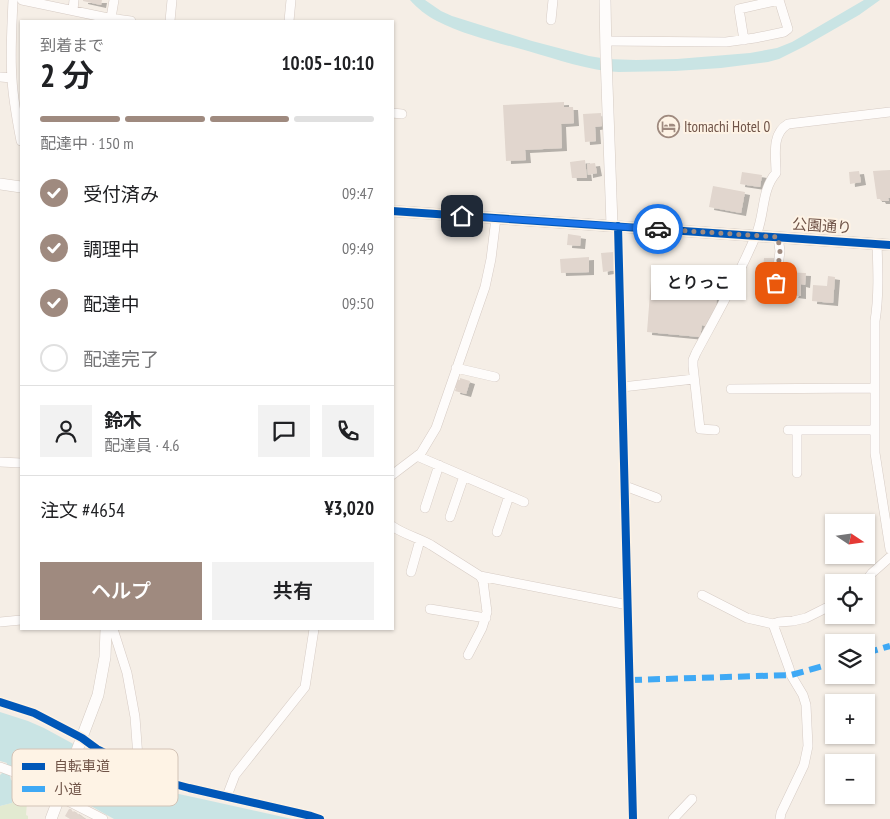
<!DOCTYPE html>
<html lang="ja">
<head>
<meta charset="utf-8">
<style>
	:root { --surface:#fff; --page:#f2f2f2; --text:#202124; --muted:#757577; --line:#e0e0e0; --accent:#9f8a7f }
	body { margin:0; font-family:"PT Sans Narrow","Noto Sans JP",sans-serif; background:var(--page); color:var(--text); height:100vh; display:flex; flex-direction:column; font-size:19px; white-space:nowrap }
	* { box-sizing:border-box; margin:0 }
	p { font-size:16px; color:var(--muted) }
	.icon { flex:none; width:28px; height:28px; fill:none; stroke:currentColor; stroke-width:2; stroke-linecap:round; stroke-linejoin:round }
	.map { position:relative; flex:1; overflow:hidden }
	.details { position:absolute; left:20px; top:20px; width:374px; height:610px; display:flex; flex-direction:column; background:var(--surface); border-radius:0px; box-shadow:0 1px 4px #0004 }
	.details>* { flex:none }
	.needle { width:32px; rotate:103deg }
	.controls { position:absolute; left:825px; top:514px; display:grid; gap:10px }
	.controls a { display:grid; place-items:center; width:50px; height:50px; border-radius:0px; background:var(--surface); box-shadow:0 1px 4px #0004; font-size:25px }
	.pin { position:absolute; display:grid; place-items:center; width:42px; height:42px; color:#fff; margin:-21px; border-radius:10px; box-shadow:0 2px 8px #0006 }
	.courier { position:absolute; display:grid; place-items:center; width:50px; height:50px; margin:-25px; border:4px solid #1a73e8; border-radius:50%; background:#fff; color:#222; box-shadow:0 1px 6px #0007 }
	.bubble { position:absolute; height:35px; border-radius:0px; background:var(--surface); box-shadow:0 1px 4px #0004; font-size:16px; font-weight:600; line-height:35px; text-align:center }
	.headline em { font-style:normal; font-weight:600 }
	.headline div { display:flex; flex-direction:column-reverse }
	.headline { display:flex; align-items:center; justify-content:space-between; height:85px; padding:0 20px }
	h1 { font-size:32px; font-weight:600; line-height:38px }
	.bar { display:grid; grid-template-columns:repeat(4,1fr); gap:8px 5px; align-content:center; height:60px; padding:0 20px }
	.bar i { height:6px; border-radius:4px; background:var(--line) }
	.bar .selected { background:var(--accent) }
	.bar p { grid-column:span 4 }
	.line { display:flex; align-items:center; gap:12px; padding:0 20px; border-top:1px solid var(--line) }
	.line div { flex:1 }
	.round { display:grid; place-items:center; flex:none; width:52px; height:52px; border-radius:0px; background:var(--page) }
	ol { padding:0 20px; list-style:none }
	li { display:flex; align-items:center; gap:15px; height:55px }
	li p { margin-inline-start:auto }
	li .icon { padding:5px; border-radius:50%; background:var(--accent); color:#fff; stroke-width:4 }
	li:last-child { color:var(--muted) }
	li i { width:28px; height:28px; border:2px solid var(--line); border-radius:50% }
	.button { display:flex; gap:10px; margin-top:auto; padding:10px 20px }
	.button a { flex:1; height:58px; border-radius:0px; background:var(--accent); color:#fff; font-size:20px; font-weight:600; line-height:58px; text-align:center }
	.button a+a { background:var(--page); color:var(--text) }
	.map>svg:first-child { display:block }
	.green { fill:#e2ead1 }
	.water { fill:#c9e4e4; fill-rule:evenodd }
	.building { fill:#e1d6ce; filter:url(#shadow) }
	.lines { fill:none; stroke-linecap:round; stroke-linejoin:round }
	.street-casing { stroke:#d6cbc4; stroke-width:10 }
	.secondary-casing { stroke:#d5cbc3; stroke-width:12 }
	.street { stroke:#fefcfb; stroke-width:9 }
	.secondary { stroke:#fefcfb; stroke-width:11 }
	.quiet { stroke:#3fa9f5; stroke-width:6; stroke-dasharray:12 6; stroke-linecap:butt }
	.cycleway-casing { stroke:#fef3e5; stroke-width:11 }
	.cycleway { stroke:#0057b8; stroke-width:8 }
	.done { stroke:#9f8a7f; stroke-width:5; stroke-dasharray:0 9 }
	.route { stroke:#1a73e8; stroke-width:6 }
	.labels { text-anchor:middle; stroke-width:4; stroke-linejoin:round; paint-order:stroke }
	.poi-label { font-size:15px; fill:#705448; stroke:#fef3e5; text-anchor:start }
	.street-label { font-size:15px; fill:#705448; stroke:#fef3e5 }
	.key { fill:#fef3e5; stroke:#d3c3b6; stroke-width:1 }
	.key-label { font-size:14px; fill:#705448 }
</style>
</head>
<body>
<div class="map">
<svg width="890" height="819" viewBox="0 0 890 819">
	<defs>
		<filter id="shadow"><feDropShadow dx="5" dy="3" stdDeviation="0" flood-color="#0004"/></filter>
	</defs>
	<rect width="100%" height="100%" fill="#f5eee6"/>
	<path class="green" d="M15,790L27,802L26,815L28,816V819H0V806L12,803Z"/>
	<path class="water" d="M410,0H425L441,11L452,16L532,41L589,56L607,59L636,60L677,59L750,53L777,48L792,42L864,0H880L859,15L805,46L779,59L768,62L721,68L675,71L619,72C590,71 556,59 528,51C499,43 464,35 437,21C427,16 417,8 410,0Z
		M0,712L28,721L44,728L136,778L153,786L174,793L202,799L292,819H114L89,805L72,798L37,778L31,786V789L50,799L48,805L46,804L47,800L29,790H15L12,803L0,806V775L3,772L7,763L0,761ZM14,766L34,776L29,785L27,786L11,780L10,775Z"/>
	<path class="building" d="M83,0H102L101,5L83,1Z
		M564,102V107H573L574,123L561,124L562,148L525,150L526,160L506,161L503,105Z
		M601,113L602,126L595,127L596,141L585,142L583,114Z
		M585,160L587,178H572L570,162Z
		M595,163L597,173L588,175L587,164Z
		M890,170V198H888L889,201H881L880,199H877L873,171Z
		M859,171L861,182L850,184L849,172Z
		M742,172L762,175L760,187L740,184Z
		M713,186L745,192L741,213L709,207Z
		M568,234L581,236L580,246L567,245Z
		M614,252L616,270L603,272L601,253Z
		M589,257V272L561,273L560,259Z
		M764,258H776L775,280H762Z
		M781,272L806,273L805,285L801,284V296L793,295L794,293L788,292V290L785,289V286L780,285Z
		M828,276L835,277L833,303L812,301L813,285L827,286Z
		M651,280L718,285L716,306L705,326L702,325L700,337L647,332Z
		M756,284H765L764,294L756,293Z
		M460,378L470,381L466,394L455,391L456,388H453L456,379L460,380Z
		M69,809H71L73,812L74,811L85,819H70L65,816Z"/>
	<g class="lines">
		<defs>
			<path id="street" d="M13,0C12,26 10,53 12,79C13,99 17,120 21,141
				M22,0L108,18L131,21
				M73,10L74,0
				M111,18L114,0
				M551,20L553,0
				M170,21L172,0
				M289,21L291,0
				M744,40L739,9L779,0
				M606,41L726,42L755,38L784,32L788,29L779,0
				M0,77L12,78
				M392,113L402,114
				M618,226L633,819
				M877,244C878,270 879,296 875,321V453L890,549
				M774,298L780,251L778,237
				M456,368L495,377
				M622,387L694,379
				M731,389L875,388
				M715,430L700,429L693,366V360L696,353C717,314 739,276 756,235C765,215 761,190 776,173C776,156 771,134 788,124L890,112
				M788,430H875
				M797,430V473
				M417,456L524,502
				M0,462L21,463
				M392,475L421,453L436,428L485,287L491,259L496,218
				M625,486L657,498
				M425,508L439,465
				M450,517L464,476
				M392,526C405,535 419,538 431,545L480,576L628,605
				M497,532L509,496
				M411,572L420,540
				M865,582L872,573L890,557
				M702,595L747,618L773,624L779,622L793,621L806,618L834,604
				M430,609L486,618
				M0,622L21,620
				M773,624L789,668L791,675L803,695L806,705L808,746L804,765L781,813L780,819
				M113,629L127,673L135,717L139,771
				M468,655L482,628L487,612L483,581L480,576
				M0,702L34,713L82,738L97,749L159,780L189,788L311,816L320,819
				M0,767L19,774L60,797L103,819
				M227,796L235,775L305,687L314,629
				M673,819L692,799"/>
			<path id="secondary" d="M605,0L606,56L612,225
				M0,184L21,187
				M392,211L890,245
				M51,819L98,695L105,657L106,629"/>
		</defs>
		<use href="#street" class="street-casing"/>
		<use href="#secondary" class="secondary-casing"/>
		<use href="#street" class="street"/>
		<use href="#secondary" class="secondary"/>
		<path class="quiet" d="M866,653L890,646
			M630,680L791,675L834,663"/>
		<defs>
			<path id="cycleway" d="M392,211L890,245
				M618,226L633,819
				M0,702L34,713L82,738L97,749L159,780L189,788L311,816L320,819"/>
		</defs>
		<use href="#cycleway" class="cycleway-casing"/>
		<use href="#cycleway" class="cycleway"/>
	</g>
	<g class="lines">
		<path class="done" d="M658,229L778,237L780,252L776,283"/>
		<path class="route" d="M462,216L658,229"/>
	</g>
	<defs>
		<symbol id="hotel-ring" viewBox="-11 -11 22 22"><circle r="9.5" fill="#fef3e5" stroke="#9f8a7f" stroke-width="1.5"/><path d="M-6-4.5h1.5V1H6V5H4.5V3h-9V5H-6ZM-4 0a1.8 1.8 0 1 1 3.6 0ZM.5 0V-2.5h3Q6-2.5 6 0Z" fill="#9f8a7f"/></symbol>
	</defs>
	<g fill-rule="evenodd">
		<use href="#hotel-ring" x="656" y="114" width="25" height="25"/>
	</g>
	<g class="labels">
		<g class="poi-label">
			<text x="684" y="132">Itomachi Hotel 0</text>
		</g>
		<g class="street-label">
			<text transform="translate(822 226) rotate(4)" y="5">公園通り</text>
		</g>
	</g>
	<rect x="12" y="749" width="166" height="57" rx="8" class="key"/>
	<rect x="22" y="763" width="23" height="7" fill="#0057b8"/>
	<rect x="22" y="786" width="23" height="6" fill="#3fa9f5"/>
	<g class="key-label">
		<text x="54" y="771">自転車道</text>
		<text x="54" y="794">小道</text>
	</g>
</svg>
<div class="controls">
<a><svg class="needle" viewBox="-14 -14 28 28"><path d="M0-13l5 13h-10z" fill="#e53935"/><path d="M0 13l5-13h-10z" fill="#757577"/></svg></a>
<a><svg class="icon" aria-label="locate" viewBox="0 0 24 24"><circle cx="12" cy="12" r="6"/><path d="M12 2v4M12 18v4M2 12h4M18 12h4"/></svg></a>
<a><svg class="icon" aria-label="layers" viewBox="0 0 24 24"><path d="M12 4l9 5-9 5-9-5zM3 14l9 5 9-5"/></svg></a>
<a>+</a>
<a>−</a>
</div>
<div class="pin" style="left:776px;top:283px;background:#ea580c"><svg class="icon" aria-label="bag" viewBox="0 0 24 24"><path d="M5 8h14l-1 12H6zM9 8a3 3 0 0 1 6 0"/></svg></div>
<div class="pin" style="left:462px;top:216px;background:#1f2937"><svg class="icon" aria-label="home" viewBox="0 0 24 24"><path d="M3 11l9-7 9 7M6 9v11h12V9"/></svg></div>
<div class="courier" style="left:658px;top:229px"><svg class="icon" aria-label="car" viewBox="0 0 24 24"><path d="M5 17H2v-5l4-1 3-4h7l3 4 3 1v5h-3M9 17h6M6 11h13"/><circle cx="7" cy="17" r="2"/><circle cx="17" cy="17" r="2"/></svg></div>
<div class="bubble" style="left:651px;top:265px;width:95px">とりっこ</div>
<section class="details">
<div class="headline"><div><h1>2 分</h1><p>到着まで</p></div><em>10:05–10:10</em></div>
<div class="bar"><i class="selected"></i><i class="selected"></i><i class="selected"></i><i></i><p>配達中 · 150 m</p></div>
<ol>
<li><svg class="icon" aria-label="check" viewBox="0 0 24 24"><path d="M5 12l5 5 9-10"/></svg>受付済み<p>09:47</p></li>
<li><svg class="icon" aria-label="check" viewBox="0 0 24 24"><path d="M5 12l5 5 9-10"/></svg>調理中<p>09:49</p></li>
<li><svg class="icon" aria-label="check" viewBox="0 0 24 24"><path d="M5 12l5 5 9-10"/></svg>配達中<p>09:50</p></li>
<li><i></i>配達完了</li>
</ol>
<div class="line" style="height:90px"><a class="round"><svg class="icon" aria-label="person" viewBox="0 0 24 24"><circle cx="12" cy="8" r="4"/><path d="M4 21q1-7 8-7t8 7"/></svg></a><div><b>鈴木</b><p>配達員 · 4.6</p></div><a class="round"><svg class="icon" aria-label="chat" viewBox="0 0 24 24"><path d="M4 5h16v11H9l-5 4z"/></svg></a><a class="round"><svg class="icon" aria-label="phone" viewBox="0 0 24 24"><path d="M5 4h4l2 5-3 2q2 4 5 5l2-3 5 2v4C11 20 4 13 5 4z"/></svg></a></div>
<div class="line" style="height:65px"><div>注文 #4654</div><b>¥3,020</b></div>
<div class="button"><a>ヘルプ</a><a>共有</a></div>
</section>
</div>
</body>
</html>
